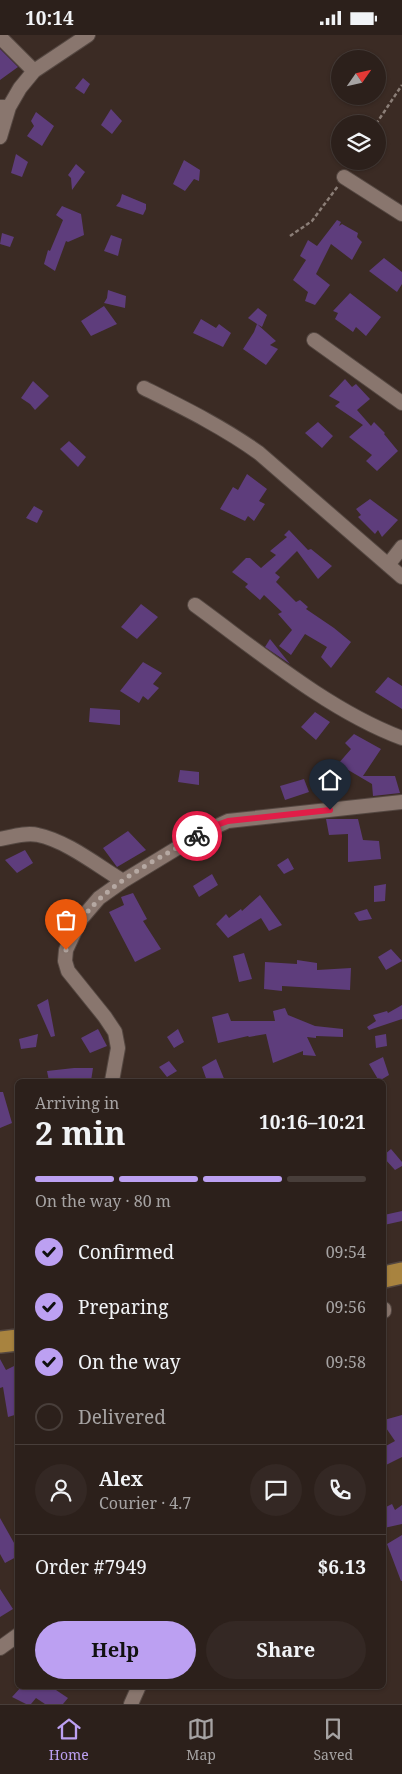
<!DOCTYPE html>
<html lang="en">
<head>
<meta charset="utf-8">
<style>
	:root { --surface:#2c201b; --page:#342824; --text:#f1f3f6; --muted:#a6a3a3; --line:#483e3a; --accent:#bca0f2 }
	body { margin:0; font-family:"Noto Serif",serif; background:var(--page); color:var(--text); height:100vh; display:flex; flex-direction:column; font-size:19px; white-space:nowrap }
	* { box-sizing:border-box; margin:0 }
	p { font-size:16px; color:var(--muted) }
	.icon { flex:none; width:28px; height:28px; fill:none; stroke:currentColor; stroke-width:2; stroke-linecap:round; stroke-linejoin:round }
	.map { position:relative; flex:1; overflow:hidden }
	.drawer { position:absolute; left:15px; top:1044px; width:371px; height:610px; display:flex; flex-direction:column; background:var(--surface); border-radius:8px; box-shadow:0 1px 4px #0004,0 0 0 1px var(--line) }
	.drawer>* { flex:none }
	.needle { width:32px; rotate:56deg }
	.tools { position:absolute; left:331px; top:15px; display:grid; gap:10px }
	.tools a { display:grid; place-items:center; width:55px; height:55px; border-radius:50%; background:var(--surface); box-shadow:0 1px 4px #0004,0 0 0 1px var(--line); font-size:25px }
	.pin { position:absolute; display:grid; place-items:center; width:42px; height:42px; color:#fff; margin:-51px -21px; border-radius:50% 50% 50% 0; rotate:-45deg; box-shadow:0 0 5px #0007 }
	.pin .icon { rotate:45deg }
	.courier { position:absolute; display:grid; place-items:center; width:50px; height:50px; margin:-25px; border:4px solid #e11d48; border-radius:50%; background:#fff; color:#222; box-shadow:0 1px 6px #0007 }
	.summary em { font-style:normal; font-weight:700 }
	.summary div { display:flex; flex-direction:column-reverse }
	.summary { display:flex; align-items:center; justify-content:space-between; height:85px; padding:0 20px }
	h1 { font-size:32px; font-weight:700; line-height:38px }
	.bar { display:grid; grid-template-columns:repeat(4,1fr); gap:8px 5px; align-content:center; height:60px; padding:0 20px }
	.bar i { height:6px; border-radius:4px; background:var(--line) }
	.bar .active { background:var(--accent) }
	.bar p { grid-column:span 4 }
	.line { display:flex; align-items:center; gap:12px; padding:0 20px; border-top:1px solid var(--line) }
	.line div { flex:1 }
	.round { display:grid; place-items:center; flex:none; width:52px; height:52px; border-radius:26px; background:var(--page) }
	ol { padding:0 20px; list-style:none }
	li { display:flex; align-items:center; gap:15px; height:55px }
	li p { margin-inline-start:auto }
	li .icon { padding:5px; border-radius:50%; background:var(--accent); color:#111; stroke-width:4 }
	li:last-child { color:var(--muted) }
	li i { width:28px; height:28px; border:2px solid var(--line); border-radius:50% }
	.cta { display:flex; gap:10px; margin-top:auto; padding:10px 20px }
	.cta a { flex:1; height:58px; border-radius:30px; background:var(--accent); color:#111; font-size:20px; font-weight:700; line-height:58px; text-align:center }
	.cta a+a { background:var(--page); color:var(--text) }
	.status { display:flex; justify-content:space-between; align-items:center; height:35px; padding:0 25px; background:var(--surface); direction:ltr }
	.status svg { height:14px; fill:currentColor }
	.tabs { display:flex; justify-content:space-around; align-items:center; height:70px; border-top:1px solid var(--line); background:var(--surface); font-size:14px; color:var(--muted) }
	.tabs a { display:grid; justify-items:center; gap:2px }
	.tabs .active { color:var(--accent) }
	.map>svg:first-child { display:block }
	.building { fill:#5e3d7c }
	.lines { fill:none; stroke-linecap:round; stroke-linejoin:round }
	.street-casing { stroke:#544741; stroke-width:16 }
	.primary-casing { stroke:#544741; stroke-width:24 }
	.path { stroke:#8b7e77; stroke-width:2.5; stroke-dasharray:4 2.5; stroke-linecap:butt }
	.street { stroke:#89766e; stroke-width:14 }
	.primary { stroke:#a8833f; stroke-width:21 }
	.done { stroke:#b5a8a2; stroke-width:5; stroke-dasharray:0 9 }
	.route { stroke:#e11d48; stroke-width:6 }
</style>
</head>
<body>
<div class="status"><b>10:14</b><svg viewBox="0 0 49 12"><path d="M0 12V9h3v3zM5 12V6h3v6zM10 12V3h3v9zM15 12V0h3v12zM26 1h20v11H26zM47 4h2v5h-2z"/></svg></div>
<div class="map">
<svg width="402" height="1669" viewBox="0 0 402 1669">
	<rect width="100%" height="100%" fill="#3b2b24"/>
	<path class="building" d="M0,14L18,32L0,45Z
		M83,43L90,49L84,59L75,53Z
		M111,74L122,86L112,99L101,90Z
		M36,77L54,91L42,111L27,101L34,91L31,86Z
		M16,119L28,127L22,142L11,138Z
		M184,125L200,135L199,146L194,144L185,156L173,149Z
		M76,129L85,137L72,155L71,143L68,140Z
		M122,159L146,169V174L143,180L116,171L120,166Z
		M62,171L81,179L84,200L68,207L66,206L55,236L44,229L48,215L50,216L63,185L56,180Z
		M337,185L341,187L339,191L342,189L358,198L357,202L362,207L352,225L331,209L316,239L330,250L315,270L305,266L308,257L293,245L306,225L300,221L308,205L317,211Z
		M2,198L14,202L10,212L0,209Z
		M111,200L122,204L118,221L104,216Z
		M384,223L402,237V249L397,257L369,236Z
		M108,255L126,261L125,273L104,268L107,263Z
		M350,258L381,282L366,301L356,292L353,297L335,284L338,278L333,276Z
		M104,271L117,289L91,301L81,286Z
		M258,273L267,280L262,292L257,289L276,306L270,310L278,314L266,330L243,314L254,297L257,289L248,283Z
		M201,284L216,293L219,289L231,298L223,312L193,298Z
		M345,344L352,352L356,349L370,364L357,375L371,391L374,387L385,398L384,399L398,416L377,436L366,426L372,420L349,402L363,390L335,371L340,367L329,361Z
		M33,346L49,361L35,375L30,369L21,363Z
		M318,387L333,401L322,413L305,398Z
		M69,406L86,422L78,432L60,414Z
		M247,439L267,454L259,466L265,469L254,486L248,481L245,486L220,474L233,452L238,455Z
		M370,464L398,485L382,502L378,495L375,499L358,482L361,480L356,474Z
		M34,471L43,476L37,488L26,483Z
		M289,495L308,515L311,514L332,531L318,544L297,516L275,538L280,542L276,547L296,567L300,565L308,572L306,574L334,593L351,607L331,633L321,622L327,612L305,599L291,620L279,611L292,595L278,579L282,577L264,560L260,565L245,552L248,549L232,537L246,523H250L261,533L276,520L270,516L287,502L284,500Z
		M141,569L158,582L137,604L121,592Z
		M270,604L290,629L265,612Z
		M143,627L162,638L153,649L159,653L148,665L143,661L139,668L120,656Z
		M388,642L402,651V674L375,657Z
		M90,673L120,675V690L89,687Z
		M315,677L330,687L316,705L301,692Z
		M354,699L381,714L363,741H395L400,758L373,761L372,749L338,729L351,714L345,708Z
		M180,735L199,737V750L178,747Z
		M304,744L309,757L285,765L280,751Z
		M326,784H358L363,805L379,806L381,824L348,827V799L329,800Z
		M128,796L146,815L117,832L103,813Z
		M25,815L33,828L17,838L5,825Z
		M288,823L294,834L284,839L277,830Z
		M212,839L218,850L199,862L193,851Z
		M386,849L385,866L374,867V851Z
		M133,858L147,884L143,886L161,914L135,927L109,877L124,870L121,862Z
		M260,860L282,890L269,896L261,883L228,903L216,889L226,879L229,883L241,874L242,876Z
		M367,874L372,884L359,886L354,878Z
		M391,914L402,926L386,935L378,922Z
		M244,918L252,944L239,947L233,921Z
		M297,925L317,928V935L351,933L350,955L282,951V956L264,954L265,927L297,929Z
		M48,964L55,1001L51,1002L37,970Z
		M402,970V984L369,995L367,992L376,986L373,980L387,976L388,978Z
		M285,973L288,980L315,991L343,994V1002L316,1001V1003L307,1002L316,1021L303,1020V1016L273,1028L266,999L249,1002L248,1001L218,1008L212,982L228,978L231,986H275L273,976Z
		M98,994L107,1011L90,1018L81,1003Z
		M178,994L184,1007L174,1013L167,1002Z
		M38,999L36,1012L21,1014L19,1004Z
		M386,999L387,1011L376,1013L375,1001Z
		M383,1022L389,1040L379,1046L369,1029Z
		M216,1024L225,1046H207L202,1032Z
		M169,1026L177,1036L167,1042L159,1032Z
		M74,1033H93L91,1046H49L47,1036Z
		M0,1057H3L12,1088L0,1093Z
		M391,1114L402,1127V1131L395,1135L384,1123V1120Z
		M402,1176V1186L384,1190V1180Z
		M0,1324L6,1335L18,1329V1379L8,1382L3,1352L0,1353Z
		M402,1380V1422L384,1431V1412L395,1406L384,1390V1385Z
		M392,1469L395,1475L402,1470V1489L384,1493V1473Z
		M0,1483L18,1515V1521L5,1528L0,1519Z
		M402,1500V1546H401L387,1509Z
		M0,1554L13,1574L0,1582Z
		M22,1651H50L68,1663L63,1669H45L36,1663L31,1669H26L12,1662Z"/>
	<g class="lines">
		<defs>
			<path id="street" d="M0,2L34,36
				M9,72L20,53L34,36L88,0
				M0,102L9,72H1
				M344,142L402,179
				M314,305L402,368
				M144,353C184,373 223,392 259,418L402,542
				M388,530L402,512
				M195,570C258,616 329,676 402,703
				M0,804C11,802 26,797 38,800C67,806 98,831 123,846
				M112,1046L118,1013L115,997L105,982L68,936L65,926L66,915L73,900L81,884L99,863L123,846L202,798L228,786L402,767
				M384,1274V1276
				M0,1613L18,1600
				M131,1669L139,1651"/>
			<path id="primary" d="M384,1242L402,1238
				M0,1307L18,1305"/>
		</defs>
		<use href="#street" class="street-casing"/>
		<use href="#primary" class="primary-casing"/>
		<path class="path" d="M376,89L402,50
			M290,201L312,186L338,151"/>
		<use href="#street" class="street"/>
		<use href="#primary" class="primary"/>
	</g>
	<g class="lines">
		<path class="done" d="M66,915C71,904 75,893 82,884C108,847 159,824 197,801"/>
		<path class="route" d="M197,801L214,791L228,786L330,775"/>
	</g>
</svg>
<div class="tools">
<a><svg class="needle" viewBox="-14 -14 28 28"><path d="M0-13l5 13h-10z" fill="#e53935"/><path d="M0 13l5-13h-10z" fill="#a6a3a3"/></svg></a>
<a><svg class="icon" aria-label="layers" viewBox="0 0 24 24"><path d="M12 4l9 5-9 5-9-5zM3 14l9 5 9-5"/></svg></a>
</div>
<div class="pin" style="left:66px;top:915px;background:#ea580c"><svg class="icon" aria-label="bag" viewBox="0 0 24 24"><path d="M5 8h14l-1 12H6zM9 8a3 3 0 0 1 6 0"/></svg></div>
<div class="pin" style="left:330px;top:775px;background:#1f2937"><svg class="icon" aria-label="home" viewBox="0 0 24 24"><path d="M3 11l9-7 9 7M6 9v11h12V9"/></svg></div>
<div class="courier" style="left:197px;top:801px"><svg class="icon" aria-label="bike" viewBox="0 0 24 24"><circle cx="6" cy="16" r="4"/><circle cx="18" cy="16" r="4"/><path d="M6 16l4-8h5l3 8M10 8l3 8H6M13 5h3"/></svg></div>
<section class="drawer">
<div class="summary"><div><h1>2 min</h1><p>Arriving in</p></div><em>10:16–10:21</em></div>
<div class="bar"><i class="active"></i><i class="active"></i><i class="active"></i><i></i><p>On the way · 80 m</p></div>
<ol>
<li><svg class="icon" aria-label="check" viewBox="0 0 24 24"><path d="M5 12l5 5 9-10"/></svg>Confirmed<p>09:54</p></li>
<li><svg class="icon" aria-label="check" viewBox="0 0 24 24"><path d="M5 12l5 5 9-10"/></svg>Preparing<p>09:56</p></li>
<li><svg class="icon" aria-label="check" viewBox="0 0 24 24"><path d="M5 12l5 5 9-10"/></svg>On the way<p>09:58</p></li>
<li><i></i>Delivered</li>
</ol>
<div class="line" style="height:90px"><a class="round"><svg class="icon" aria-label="person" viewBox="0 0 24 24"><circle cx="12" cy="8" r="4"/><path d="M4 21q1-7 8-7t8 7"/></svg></a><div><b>Alex</b><p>Courier · 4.7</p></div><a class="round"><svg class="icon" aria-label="chat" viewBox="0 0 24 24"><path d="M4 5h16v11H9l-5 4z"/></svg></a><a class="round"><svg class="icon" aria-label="phone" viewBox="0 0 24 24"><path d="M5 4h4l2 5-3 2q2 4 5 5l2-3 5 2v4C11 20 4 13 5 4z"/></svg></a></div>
<div class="line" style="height:65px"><div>Order #7949</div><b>$6.13</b></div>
<div class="cta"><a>Help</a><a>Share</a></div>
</section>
</div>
<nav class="tabs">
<a class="active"><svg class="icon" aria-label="home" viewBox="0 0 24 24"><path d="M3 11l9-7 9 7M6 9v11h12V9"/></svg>Home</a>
<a><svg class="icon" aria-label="map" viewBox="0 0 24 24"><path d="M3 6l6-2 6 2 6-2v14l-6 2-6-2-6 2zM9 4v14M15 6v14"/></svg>Map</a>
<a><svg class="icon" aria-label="saved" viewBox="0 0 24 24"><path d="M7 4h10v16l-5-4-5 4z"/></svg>Saved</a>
</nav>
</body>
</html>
